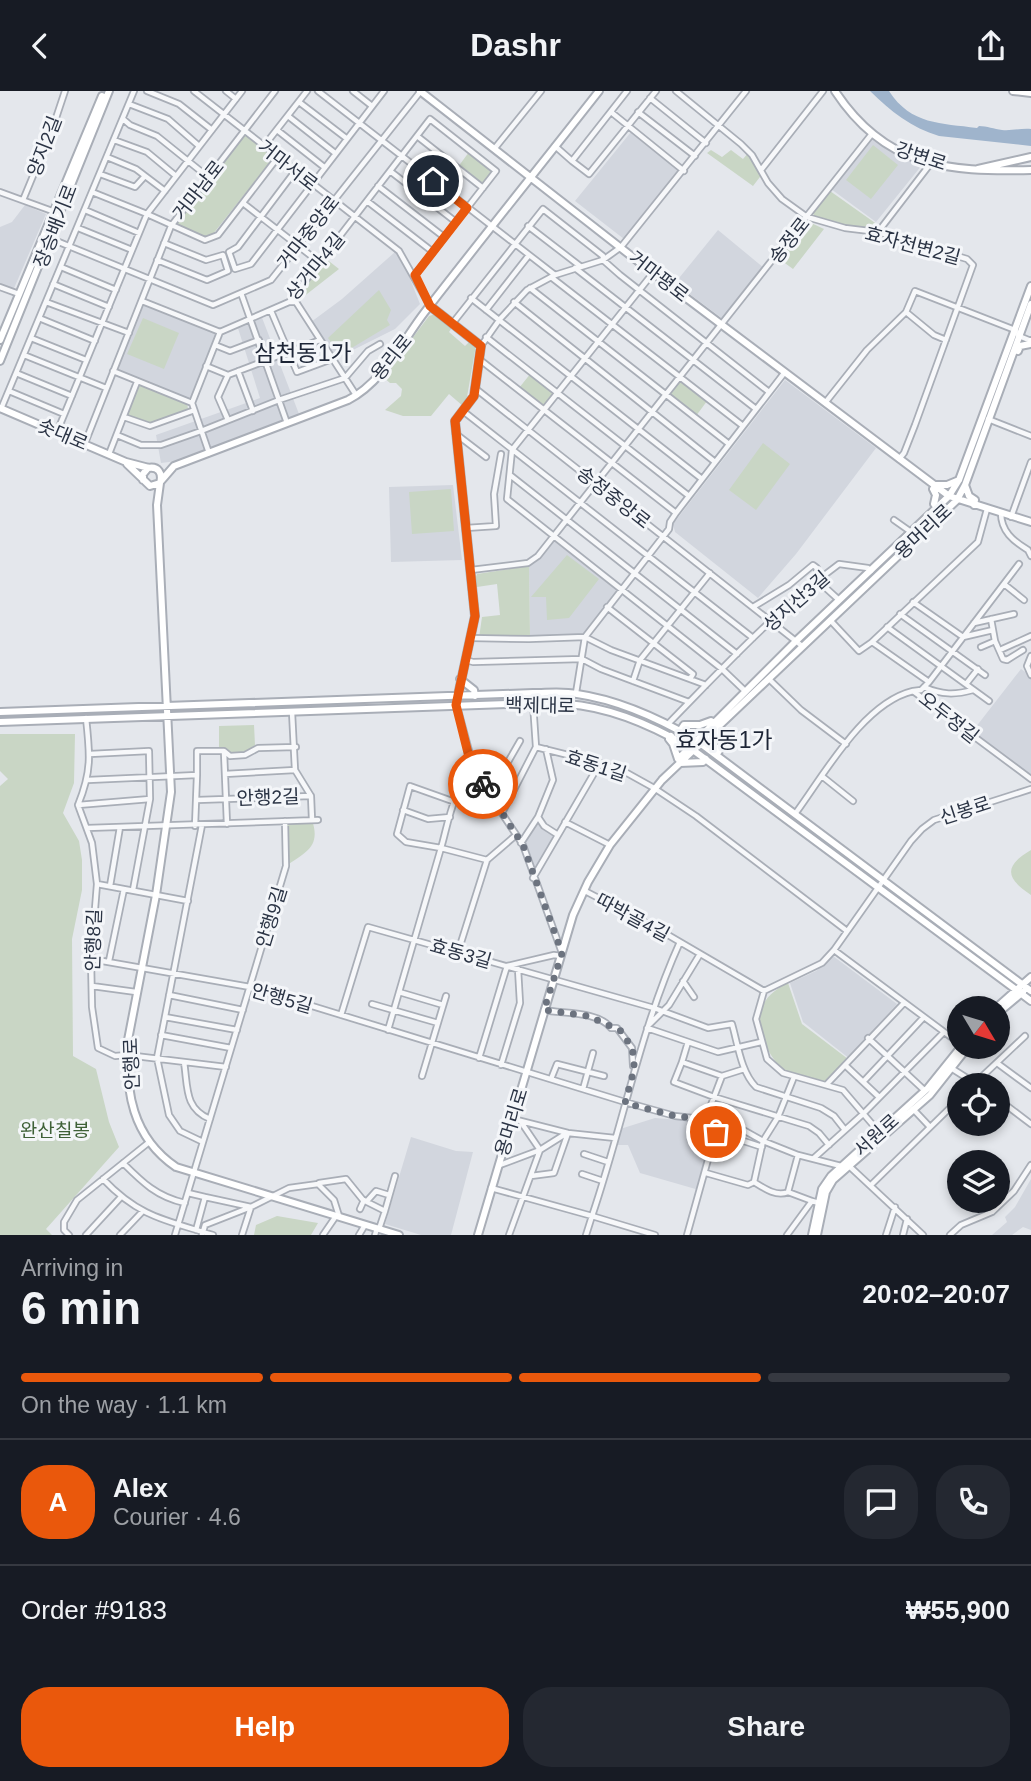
<!DOCTYPE html>
<html lang="en">
<head>
<meta charset="utf-8">
<style>
	:root { --surface:#171b24; --page:#242831; --text:#f1f3f6; --muted:#9ea1a6; --line:#363941; --accent:#ea580c }
	body { margin:0; font-family:Helvetica,"Noto Sans KR",sans-serif; background:var(--page); color:var(--text); height:100vh; display:flex; flex-direction:column; font-size:26px; white-space:nowrap }
	* { box-sizing:border-box; margin:0 }
	p { font-size:23px; color:var(--muted) }
	.icon { flex:none; width:38px; height:38px; fill:none; stroke:currentColor; stroke-width:2; stroke-linecap:round; stroke-linejoin:round }
	.map { position:relative; height:1144px; overflow:hidden }
	.side { display:flex; flex-direction:column; background:var(--surface); flex:1 }
	.side>* { flex:none }
	.needle { width:46px; rotate:128deg }
	.buttons { position:absolute; left:947px; top:905px; display:grid; gap:14px }
	.buttons a { display:grid; place-items:center; width:63px; height:63px; border-radius:50%; background:var(--surface); box-shadow:0 4px 10px #0003; font-size:35px }
	.pin { position:absolute; display:grid; place-items:center; width:60px; height:60px; color:#fff; margin:-30px; border:4px solid #fff; border-radius:50%; box-shadow:0 2px 7px #0007 }
	.courier { position:absolute; display:grid; place-items:center; width:70px; height:70px; margin:-35px; border:5px solid #ea580c; border-radius:50%; background:#fff; color:#222; box-shadow:0 2px 9px #0007 }
	.summary em { font-style:normal; font-weight:700 }
	.summary div { display:flex; flex-direction:column-reverse }
	.summary { display:flex; align-items:center; justify-content:space-between; height:119px; padding:0 21px }
	h1 { font-size:46px; font-weight:700; line-height:52px }
	.bar { display:grid; grid-template-columns:repeat(4,1fr); gap:10px 7px; align-content:center; height:84px; padding:0 21px }
	.bar i { height:9px; border-radius:5px; background:var(--line) }
	.bar .on { background:var(--accent) }
	.bar p { grid-column:span 4 }
	.line { display:flex; align-items:center; gap:18px; padding:0 21px; border-top:2px solid var(--line) }
	.line div { flex:1 }
	.round { display:grid; place-items:center; flex:none; width:74px; height:74px; border-radius:28px; background:var(--page) }
	.cta { display:flex; gap:14px; margin-top:auto; padding:14px 21px }
	.cta a { flex:1; height:80px; border-radius:28px; background:var(--accent); color:#fff; font-size:28px; font-weight:700; line-height:80px; text-align:center }
	.cta a+a { background:var(--page); color:var(--text) }
	header { display:flex; justify-content:space-between; align-items:center; height:91px; padding:0 21px; background:var(--surface); font-size:32px; font-weight:700 }
	.map>svg:first-child { display:block }
	.built { fill:#d2d6de }
	.green { fill:#c9d6c5 }
	.water { fill:#9fb4cc }
	.lines { fill:none; stroke-linecap:round; stroke-linejoin:round }
	.street-casing { stroke:#a9aeb7; stroke-width:8 }
	.secondary-casing { stroke:#a9aeb7; stroke-width:10 }
	.street { stroke:#f7f8fa; stroke-width:4.5 }
	.secondary { stroke:#fff; stroke-width:6 }
	.done { stroke:#6c737f; stroke-width:7; stroke-dasharray:0 12.6 }
	.route { stroke:#ea580c; stroke-width:9 }
	.labels { text-anchor:middle; stroke-width:6; stroke-linejoin:round; paint-order:stroke }
	.street-label { font-size:19px; fill:#2b3445; stroke:#f4f6f9 }
	.park-label { font-size:19px; fill:#3f6138; stroke:#f4f6f9 }
	.quarter-label { font-size:23px; fill:#1d2536; stroke:#f4f6f9 }
</style>
</head>
<body>
<header><svg class="icon" aria-label="back" viewBox="0 0 24 24"><path d="M15 5l-7 7 7 7"/></svg>Dashr<svg class="icon" aria-label="share" viewBox="0 0 24 24"><path d="M12 15V3M7 8l5-5 5 5M5 13v7h14v-7"/></svg></header>
<div class="map">
<svg width="1031" height="1144" viewBox="0 0 1031 1144">
	<rect width="100%" height="100%" fill="#e4e7ec"/>
	<path class="built" d="M631,41L678,79L624,148L575,110Z
		M871,48L891,61L922,74L876,131L831,98Z
		M25,114L46,123L12,202L0,198V136L12,131Z
		M718,139L764,177L723,228L675,192Z
		M395,161L405,175L420,213L395,238L337,267L311,231L342,208Z
		M142,210L219,241L190,311L113,280Z
		M261,224L299,323L177,370L161,372L156,344L260,307L237,234Z
		M785,289L876,357L796,463L758,507L675,441L673,433Z
		M453,394L462,469L391,471L389,396Z
		M555,450L618,500L583,543L530,546L529,475L540,468Z
		M1021,578L1031,585V684L972,641Z
		M537,729L557,744L537,780L534,781L525,750Z
		M833,865L897,913L850,968L803,931L790,892L816,880Z
		M655,1027L704,1031L716,1035L699,1099L640,1082L628,1054H613L617,1039Z
		M411,1046L456,1060L473,1061L451,1144H421L385,1133Z
		M1031,1088V1139L1023,1136L1012,1144H992L1007,1131L1005,1126L1015,1116Z"/>
	<path class="green" d="M245,43L274,66L213,143L203,146L175,135L174,132Z
		M873,54L898,74L871,108L846,89Z
		M711,59L722,66L731,59L743,68L749,61L763,82L753,95L707,62Z
		M469,61L492,79L493,83L484,94L458,76Z
		M830,100L878,134L875,139L820,129L814,125L813,121Z
		M807,130L824,138L793,178L778,167Z
		M325,167L339,178L298,210L295,208L296,203Z
		M379,199L391,219L387,229L390,234L340,264L328,247Z
		M439,222L453,235L449,241L465,255L471,249L476,254L467,306L463,315L449,303L431,325H403L385,319L401,305L402,298L396,292H390L383,286L429,225Z
		M143,227L179,242L164,278L127,263Z
		M531,282L556,301L544,316L519,297Z
		M680,289L707,310L696,325L669,304Z
		M138,293L187,312L188,318L147,333L126,324Z
		M763,352L790,373L756,419L729,399Z
		M451,398L454,440L412,443L409,401Z
		M567,464L599,488L569,527L547,529L546,506H531Z
		M529,475L530,546L479,547L482,526L500,524L497,493L477,496L475,488L477,483Z
		M254,634L255,654C242,664 233,664 219,656V635Z
		M0,643H75L74,692L63,722L79,750L82,769V799L72,848L73,965L96,978L109,1031L119,1056L46,1138L52,1144H0V695L8,688L0,680Z
		M312,729C321,756 306,761 286,775L285,730Z
		M1031,759V804C1007,788 1002,776 1031,759Z
		M788,892L802,933L848,968L826,992C814,989 799,986 788,981C779,976 771,966 767,956C754,928 758,906 788,892Z
		M277,1125L318,1132L311,1144H254L256,1134Z"/>
	<path class="water" d="M870,0H889C911,34 941,32 977,37L979,35C987,35 994,38 1002,39C1011,40 1022,37 1031,38V55L939,45C912,37 890,20 870,0Z"/>
	<g class="lines">
		<defs>
			<path id="street" d="M147,0L179,13L212,39
				M194,0L399,160L430,215
				M226,0L236,8
				M318,0L555,184
				M353,0L372,15
				M676,0L741,53L752,64L768,92L782,108L807,126L845,137L878,141L967,168L973,174L915,334L904,362L899,368
				M650,7L706,52
				M299,11L346,47
				M129,13L168,28L199,55
				M611,21L684,80
				M638,21L695,65
				M288,25L335,62
				M123,28L130,34L157,45L208,86
				M277,39L324,76
				M417,45L483,97
				M114,49L147,61L176,85
				M264,55L307,0
				M555,55L572,70L627,0
				M495,57L541,0
				M107,66L136,78L165,100
				M572,70L589,83L656,0
				M296,79L238,156L229,161L235,178L251,173L384,0
				M761,79L823,0
				M390,80L456,131
				M100,83L135,96L145,85
				M378,95L444,146
				M0,101L55,121
				M92,101L147,123L242,0
				M23,109L52,39L65,0
				M367,110L433,161
				M243,112L319,171
				M85,119L139,142
				M528,135L580,175
				M78,137L132,159
				M878,141L931,72
				M49,147L213,214L271,189L420,1
				M157,169L207,189L228,180L223,164L206,169L164,152
				M61,176L116,199
				M575,177L756,318
				M653,182L512,359L507,408L722,578L745,600
				M551,186L743,335
				M53,193L109,216
				M0,196L19,203
				M530,197L729,353
				M241,202L287,332
				M471,207L702,388
				M142,210L220,241
				M46,211L129,242
				M290,211H296L356,304
				M514,211L715,371
				M486,219L529,164
				M271,220L297,281L332,268
				M906,221L934,244L946,249
				M39,227L95,250
				M452,233L543,118L603,165V169L620,184L769,301
				M486,246L689,405
				M31,247L86,269
				M215,254L230,260L259,249
				M481,255L500,228L527,199L555,184L603,169L621,156L746,0
				M24,264L106,297
				M479,268L676,422
				M206,275L228,284
				M113,280L192,312
				M238,280L253,320
				M16,282L72,305
				M228,284L320,249
				M476,298L802,555
				M9,300L64,323
				M825,312L867,259L906,221L915,200L1015,239L1019,245L1031,250
				M1,318L134,0
				M463,320L753,547
				M124,326L150,335L192,320
				M988,328L1031,345
				M228,329L218,306L228,284
				M57,341L147,123L205,149L218,144L278,66
				M456,343L486,366
				M117,344L141,354H161L201,340L279,309L345,287L368,260L380,253
				M85,352L171,135L275,0
				M209,362L192,312L220,241L289,211L430,28L496,80L415,184
				M109,363L137,291
				M510,384L737,563
				M1001,422C1001,440 1013,450 1028,459L1031,465
				M1011,426L1031,371
				M894,429L911,441
				M466,437L496,435L494,403L501,363
				M471,479L528,472L538,465L871,44
				M1004,493L1024,509
				M913,511L963,546L993,539
				M607,516L693,583L690,588
				M753,516L789,494L813,474L817,477V489L839,509
				M900,523L985,584
				M991,528L995,550L1003,568L1007,569L1023,559
				M830,529L859,560L872,551L929,591L921,599L913,600L1031,688
				M974,532L1014,523
				M887,536L989,610
				M471,547L529,548L585,546L611,559L706,594
				M872,551L978,451L987,418
				M981,556L995,550
				M1000,559L1031,545
				M1031,565L1027,575L1031,584
				M466,569L473,571L582,568L601,578L689,611
				M770,589L801,619L846,653
				M633,590L640,569L710,482
				M929,591L1019,473
				M966,593L978,578
				M924,596C942,604 955,604 973,599
				M576,602L585,546L669,438L670,431L676,422L785,281
				M457,615L475,682L523,754L562,862
				M292,621L295,679L311,705L312,729
				M86,627C90,663 92,680 78,714L92,752L97,793L91,868L92,916L98,957L115,965L127,964L226,976
				M668,633C722,578 776,519 839,473L868,477L871,480
				M536,656L600,672L627,682L654,697L696,725L847,840
				M546,658L553,689L538,726L544,735L558,744
				M224,661L227,733
				M90,663L149,660L150,708L133,799
				M475,682C453,694 448,734 441,757L487,769
				M225,683L295,679
				M823,686L853,710
				M88,689L197,684V660H224L230,665L245,664L258,657L296,656
				M489,704L520,650
				M197,709L311,705
				M78,714L150,708
				M403,719L428,728L450,726
				M502,722L536,656L533,612
				M795,723C824,684 863,612 913,600
				M565,731L610,754
				M202,734L157,967L169,1024L180,1040L203,1051
				M195,735L197,684
				M87,737L318,729
				M521,752L538,726
				M533,787L600,672
				M97,793L188,810
				M110,795L120,736
				M585,800L656,837L764,900
				M834,859L959,952
				M458,861L487,769L516,744
				M91,868L250,896L625,1011L675,1025L729,1031L763,1050L798,1064L841,1075
				M109,870L124,798
				M683,890L694,906
				M92,895L136,901
				M399,901L443,914
				M169,904L243,919
				M372,913L438,932
				M544,919C564,923 598,920 611,937H617L632,957L633,975
				M341,924L368,836L654,917L708,937L732,933C738,954 741,981 756,996L821,1017L834,1025L845,1039
				M165,926L237,939
				M650,933L669,914L700,863
				M647,937L718,961L761,951
				M388,939L441,757L406,751L397,743L410,695L455,711
				M161,944L231,957
				M868,947L923,998
				M479,967L507,875L554,864L561,865
				M184,971C188,996 184,1017 210,1028
				M682,971L688,951
				M997,972L1031,997
				M501,974L520,912L518,878
				M845,974L879,1006
				M951,977L978,994
				M744,978L722,985L682,971L674,991L714,1006L809,1035L819,1042L829,1054
				M422,985L446,905
				M551,988L557,973L604,985
				M863,991L924,926
				M827,993L904,912
				M973,994L1025,945
				M583,998L593,962
				M998,1008L1031,1033
				M913,1018L930,1036
				M706,1027L722,985
				M513,1028L568,1042L615,1047
				M521,1031L540,1059
				M716,1041L762,1056
				M879,1041L843,999L783,982L767,968L756,928L764,900L822,872L834,859L911,750L922,738L934,729L1031,698
				M584,1063L608,1071
				M798,1064L788,1101L812,1110
				M814,1067L863,1023L944,941
				M123,1072C142,1091 157,1106 185,1112
				M847,1073L923,1144
				M500,1074L540,1059L567,1042
				M706,1082L748,1094L754,1091C765,1098 777,1106 788,1101
				M582,1083L603,1090
				M531,1085L554,1082L568,1042
				M103,1088C139,1126 165,1129 213,1144
				M754,1091L763,1050L778,1026L794,986
				M319,1092L346,1088L363,1109L385,1120L379,1138
				M872,1093L959,1008
				M491,1097L592,1125L586,1144
				M188,1102L205,1106
				M367,1110L376,1100L389,1104
				M360,1118L364,1109
				M385,1120L395,1085
				M196,1139L205,1106L251,1116L242,1144
				M69,1144L64,1139V1131L77,1109L148,1052
				M86,1144L121,1106
				M120,1144L142,1121
				M175,1144L286,775L285,730
				M202,1144L205,1134L251,1116L289,1097L318,1093L334,1109L339,1125
				M323,1144L336,1125
				M359,1144L365,1134
				M375,1144L377,1137
				M509,1144L540,1059
				M655,1144L592,1125C623,1034 640,939 680,851
				M687,1144L719,1029
				M787,1144L812,1110L819,1112
				M886,1144L895,1116
				M903,1144L907,1128
				M950,1144L961,1134L992,1121L1014,1100L1031,1074"/>
			<path id="secondary" d="M420,0L653,182L949,405L1031,431
				M835,0C885,76 946,81 1031,79
				M1013,0L1031,2
				M978,78L1031,66
				M430,215L481,255L474,305L455,330L475,525L457,609
				M0,249L102,5
				M1016,259L1018,260L1020,255L1030,253L1031,250
				M0,270L109,0
				M0,317L126,371L149,377
				M127,373L150,395L160,392C163,382 158,375 148,377L143,383V389
				M161,390L174,375L348,309C382,292 402,251 424,222C482,147 541,74 599,0
				M160,392L157,414L171,701L156,804L128,949C125,1000 132,1046 176,1076L399,1144
				M965,394L969,405L975,409L974,414
				M937,417L934,413L936,404L933,398L936,394H947L959,389
				M460,588L474,599L475,605
				M0,621L533,602C547,602 563,600 577,603C619,609 660,628 696,649L1031,900
				M0,631L507,613C526,613 547,611 567,613C609,616 653,635 689,656L1031,910
				M680,640L684,634H700L711,630L714,632
				M671,645L669,648L673,653L678,668
				M716,664L719,660L714,654L716,638
				M678,668L796,550L949,405L959,389L1031,195
				M680,672L703,671L706,668
				M996,917L1031,886
				M998,922L1023,901
				M478,1144L573,824L588,791L610,754L662,689L957,409L965,394L1031,213
				M812,1144L822,1098L831,1085L928,997L961,956
				M817,1144L826,1101L833,1089L930,1004L968,956"/>
		</defs>
		<use href="#street" class="street-casing"/>
		<use href="#secondary" class="secondary-casing"/>
		<use href="#street" class="street"/>
		<use href="#secondary" class="secondary"/>
	</g>
	<g class="lines">
		<path class="done" d="M483,693L523,754L562,862L544,919L588,925L621,940L632,957L634,968V979L625,1012L675,1025L719,1029L716,1041"/>
		<path class="route" d="M433,90L467,117L415,184L430,215L481,255L474,305L455,330L475,525L456,614L468,662L475,682L483,693"/>
	</g>
	<g class="labels">
		<g class="street-label">
			<text transform="translate(44 55) rotate(-69)" y="7">양지2길</text>
			<text transform="translate(921 65) rotate(18)" y="7">강변로</text>
			<text transform="translate(288 74) rotate(38)" y="7">거마서로</text>
			<text transform="translate(198 99) rotate(-52)" y="7">거마남로</text>
			<text transform="translate(55 135) rotate(-69)" y="7">장승배기로</text>
			<text transform="translate(308 141) rotate(-52)" y="7">거마중앙로</text>
			<text transform="translate(789 149) rotate(-52)" y="7">송정로</text>
			<text transform="translate(913 154) rotate(15)" y="7">효자천변2길</text>
			<text transform="translate(315 175) rotate(-51)" y="7">상거마4길</text>
			<text transform="translate(659 185) rotate(38)" y="7">거마평로</text>
			<text transform="translate(391 266) rotate(-51)" y="7">용리로</text>
			<text transform="translate(63 343) rotate(23)" y="7">솟대로</text>
			<text transform="translate(614 406) rotate(38)" y="7">송정중앙로</text>
			<text transform="translate(923 440) rotate(-43)" y="7">용머리로</text>
			<text transform="translate(796 510) rotate(-41)" y="7">성지산3길</text>
			<text transform="translate(540 614) rotate(1)" y="7">백제대로</text>
			<text transform="translate(949 626) rotate(38)" y="7">오두정길</text>
			<text transform="translate(596 674) rotate(18)" y="7">효동1길</text>
			<text transform="translate(268 706) rotate(-2)" y="7">안행2길</text>
			<text transform="translate(965 719) rotate(-18)" y="7">신봉로</text>
			<text transform="translate(271 826) rotate(-73)" y="7">안행9길</text>
			<text transform="translate(633 826) rotate(28)" y="7">따박골4길</text>
			<text transform="translate(93 849) rotate(-88)" y="7">안행8길</text>
			<text transform="translate(461 862) rotate(16)" y="7">효동3길</text>
			<text transform="translate(282 907) rotate(16)" y="7">안행5길</text>
			<text transform="translate(131 973) rotate(-92)" y="7">안행로</text>
			<text transform="translate(511 1031) rotate(-73)" y="7">용머리로</text>
			<text transform="translate(876 1044) rotate(-42)" y="7">서원로</text>
		</g>
		<g class="park-label">
			<text x="55" y="1046">완산칠봉</text>
		</g>
		<g class="quarter-label">
			<text x="303" y="270">삼천동1가</text>
			<text x="724" y="657">효자동1가</text>
		</g>
	</g>
</svg>
<div class="buttons">
<a><svg class="needle" viewBox="-14 -14 28 28"><path d="M0-13l5 13h-10z" fill="#e53935"/><path d="M0 13l5-13h-10z" fill="#9ea1a6"/></svg></a>
<a><svg class="icon" aria-label="locate" viewBox="0 0 24 24"><circle cx="12" cy="12" r="6"/><path d="M12 2v4M12 18v4M2 12h4M18 12h4"/></svg></a>
<a><svg class="icon" aria-label="layers" viewBox="0 0 24 24"><path d="M12 4l9 5-9 5-9-5zM3 14l9 5 9-5"/></svg></a>
</div>
<div class="pin" style="left:716px;top:1041px;background:#ea580c"><svg class="icon" aria-label="bag" viewBox="0 0 24 24"><path d="M5 8h14l-1 12H6zM9 8a3 3 0 0 1 6 0"/></svg></div>
<div class="pin" style="left:433px;top:90px;background:#1f2937"><svg class="icon" aria-label="home" viewBox="0 0 24 24"><path d="M3 11l9-7 9 7M6 9v11h12V9"/></svg></div>
<div class="courier" style="left:483px;top:693px"><svg class="icon" aria-label="bike" viewBox="0 0 24 24"><circle cx="6" cy="16" r="4"/><circle cx="18" cy="16" r="4"/><path d="M6 16l4-8h5l3 8M10 8l3 8H6M13 5h3"/></svg></div>
</div>
<section class="side">
<div class="summary"><div><h1>6 min</h1><p>Arriving in</p></div><em>20:02–20:07</em></div>
<div class="bar"><i class="on"></i><i class="on"></i><i class="on"></i><i></i><p>On the way · 1.1 km</p></div>
<div class="line" style="height:126px"><b class="round" style="background:var(--accent);color:#fff">A</b><div><b>Alex</b><p>Courier · 4.6</p></div><a class="round"><svg class="icon" aria-label="chat" viewBox="0 0 24 24"><path d="M4 5h16v11H9l-5 4z"/></svg></a><a class="round"><svg class="icon" aria-label="phone" viewBox="0 0 24 24"><path d="M5 4h4l2 5-3 2q2 4 5 5l2-3 5 2v4C11 20 4 13 5 4z"/></svg></a></div>
<div class="line" style="height:91px"><div>Order #9183</div><b>₩55,900</b></div>
<div class="cta"><a>Help</a><a>Share</a></div>
</section>
</body>
</html>
